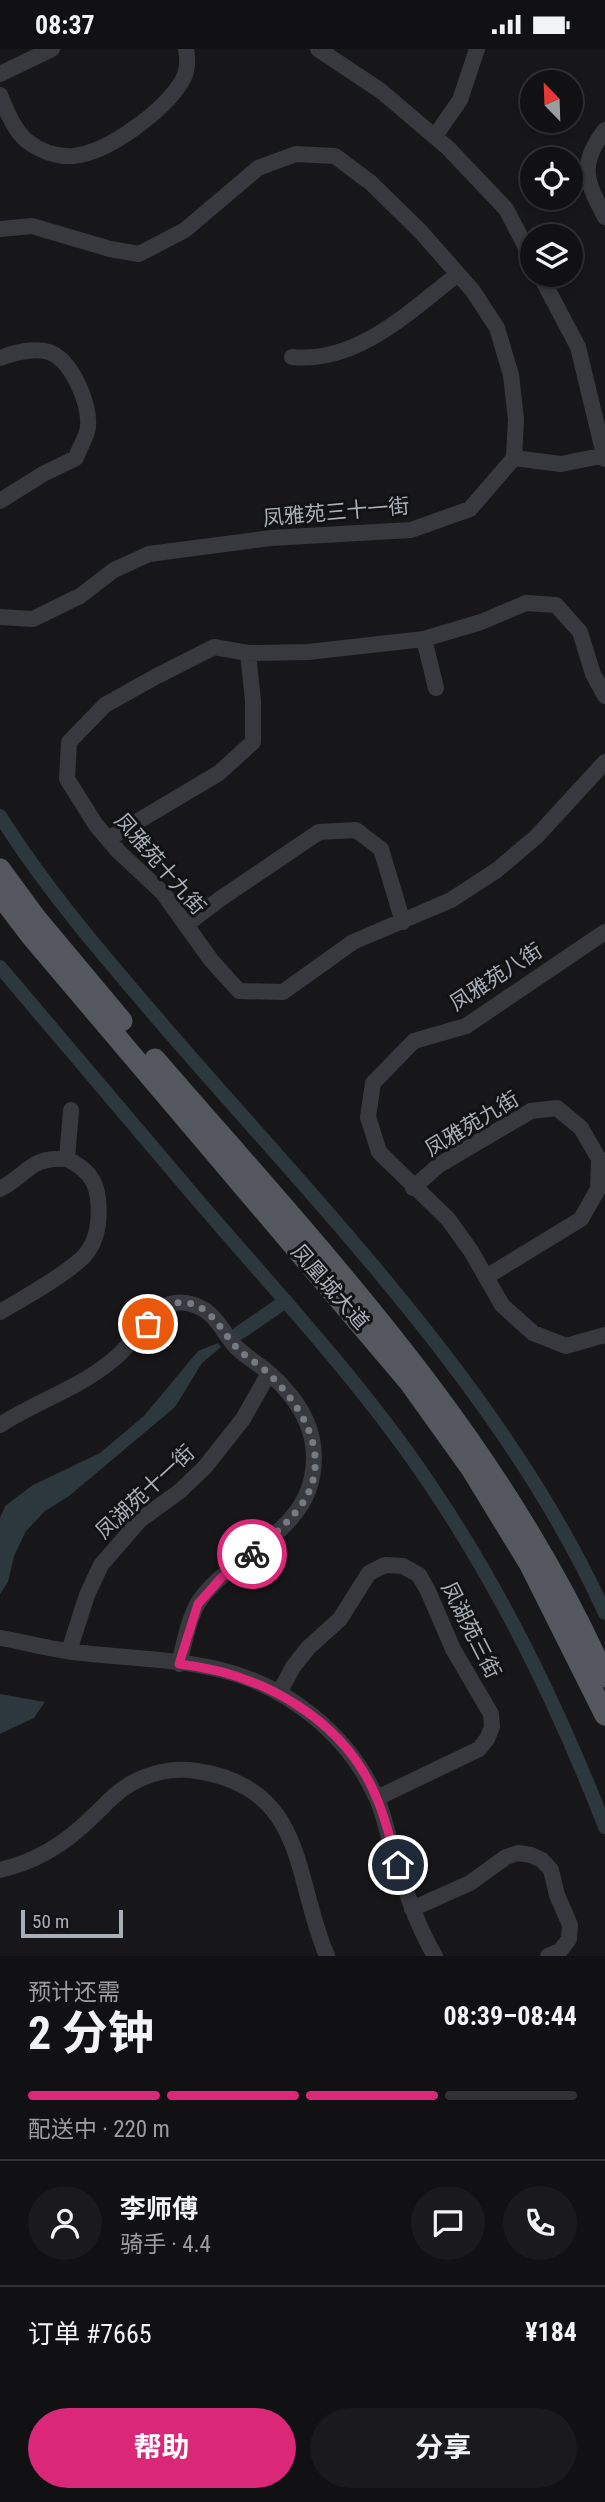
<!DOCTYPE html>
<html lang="zh">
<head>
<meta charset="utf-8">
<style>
	:root { --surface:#111113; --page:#1a1a1c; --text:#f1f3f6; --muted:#9c9da0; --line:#303133; --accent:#db2777 }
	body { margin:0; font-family:"Roboto Condensed","Noto Sans SC",sans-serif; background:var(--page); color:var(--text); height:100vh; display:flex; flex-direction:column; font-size:26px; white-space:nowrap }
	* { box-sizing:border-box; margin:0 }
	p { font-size:23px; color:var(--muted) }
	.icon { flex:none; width:38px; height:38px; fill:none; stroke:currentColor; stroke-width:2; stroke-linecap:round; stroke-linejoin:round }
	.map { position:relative; height:1907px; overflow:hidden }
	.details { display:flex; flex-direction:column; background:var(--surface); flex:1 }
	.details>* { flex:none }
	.needle { width:46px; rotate:337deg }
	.controls { position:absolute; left:520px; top:21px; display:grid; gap:14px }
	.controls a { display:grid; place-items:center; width:63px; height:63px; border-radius:50%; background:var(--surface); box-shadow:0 4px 10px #0003,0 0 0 2px var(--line); font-size:35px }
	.scale { position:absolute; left:21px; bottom:18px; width:102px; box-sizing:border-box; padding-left:7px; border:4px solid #a9afb9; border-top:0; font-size:19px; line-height:24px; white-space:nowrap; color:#a9afb9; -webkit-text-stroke:5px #121214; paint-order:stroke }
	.pin { position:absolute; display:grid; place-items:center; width:60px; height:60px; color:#fff; margin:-30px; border:4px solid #fff; border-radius:50%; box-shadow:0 2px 7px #0007 }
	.courier { position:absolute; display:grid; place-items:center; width:70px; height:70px; margin:-35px; border:5px solid #db2777; border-radius:50%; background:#fff; color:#222; box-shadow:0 2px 9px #0007 }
	.headline em { font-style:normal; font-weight:700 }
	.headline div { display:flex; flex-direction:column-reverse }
	.headline { display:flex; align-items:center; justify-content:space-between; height:119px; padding:0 28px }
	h1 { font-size:46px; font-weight:700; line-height:52px }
	.bar { display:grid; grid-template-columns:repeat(4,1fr); gap:10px 7px; align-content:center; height:84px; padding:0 28px }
	.bar i { height:9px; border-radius:5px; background:var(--line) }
	.bar .selected { background:var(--accent) }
	.bar p { grid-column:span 4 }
	.line { display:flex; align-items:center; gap:18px; padding:0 28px; border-top:2px solid var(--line) }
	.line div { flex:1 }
	.round { display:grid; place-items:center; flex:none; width:74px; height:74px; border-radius:37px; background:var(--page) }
	.primary-button { display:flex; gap:14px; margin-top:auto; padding:14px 28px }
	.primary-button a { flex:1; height:80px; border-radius:42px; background:var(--accent); color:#fff; font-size:28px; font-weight:700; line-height:80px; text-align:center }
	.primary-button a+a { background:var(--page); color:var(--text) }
	.status { display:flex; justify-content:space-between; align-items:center; height:49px; padding:0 35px; background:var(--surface); direction:ltr }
	.status svg { height:19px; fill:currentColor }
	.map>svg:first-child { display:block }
	.water { fill:#2c383e }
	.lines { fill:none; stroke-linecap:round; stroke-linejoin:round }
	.canal { stroke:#2c383e; stroke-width:14 }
	.minor { stroke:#38393e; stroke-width:16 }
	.major { stroke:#54575d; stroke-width:21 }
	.done { stroke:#767a81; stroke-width:7; stroke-dasharray:0 12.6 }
	.route { stroke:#db2777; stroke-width:9 }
	.labels { text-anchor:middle; stroke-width:6; stroke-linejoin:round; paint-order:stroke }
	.street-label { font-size:21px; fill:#a9afb9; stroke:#121214 }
</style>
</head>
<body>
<div class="status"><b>08:37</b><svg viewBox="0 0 49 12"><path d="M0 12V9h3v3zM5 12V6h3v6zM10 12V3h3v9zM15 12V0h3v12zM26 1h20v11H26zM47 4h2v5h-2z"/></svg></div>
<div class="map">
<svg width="605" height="1907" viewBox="0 0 605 1907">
	<rect width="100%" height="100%" fill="#171719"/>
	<path class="water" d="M218,1294L221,1298L202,1314L175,1358L69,1447L45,1462L26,1482L14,1507L8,1533L0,1545V1469L5,1457L33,1436L100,1404L144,1367L198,1302Z
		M0,1645L45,1653L34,1669L0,1685Z"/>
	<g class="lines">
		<path class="canal" d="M0,767C49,845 110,914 169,983C324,1162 506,1346 605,1564
			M0,918C63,992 126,1067 189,1141C274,1241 365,1336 437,1446C506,1550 560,1662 605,1778
			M239,1284L286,1252"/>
		<path class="minor" d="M318,0L381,42L448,99L506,160L532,210
			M0,25L52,0
			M0,46C7,62 13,80 27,92C40,102 57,108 73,107C108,104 164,62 182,32C188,22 188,11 186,0
			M605,81C578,116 586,132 605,168
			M435,87L460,51L477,0
			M0,180L32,177L110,200L139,205L185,181L258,119L296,105L335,107L371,134L421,183L473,242L497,279L511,326L516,370L514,409L470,460L411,481L271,489L149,505L114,521L80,547L33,570L0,568
			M540,226L578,298L605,410
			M292,308C357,315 410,262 458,225
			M0,309C14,304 33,298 49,303C72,311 90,355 88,378C87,388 79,399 76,409L43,425L0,452
			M514,409L561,415L605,406
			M424,590L436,639
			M605,647L593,625L580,583L556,556L526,554L481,573L424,590L308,603L248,604L214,598L155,628L105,656L69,693L67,730L96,776L118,802L163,844L211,911L239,942L283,943L353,893L451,851L497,821L537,787L605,713
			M108,790L219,724L253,693V652L248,604
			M187,875L220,850L319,783L356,781L381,800L403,873
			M605,883L466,977L414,992L373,1034L368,1068L379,1103L448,1170L471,1202L502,1256L533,1284L566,1297L605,1286
			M413,1139L439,1116L531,1062L557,1059L581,1079L599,1110L598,1140L581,1170L486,1228
			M0,1140C28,1125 31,1107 67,1110L71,1061
			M0,1263C22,1250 69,1224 85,1206C98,1191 100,1169 98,1150C96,1129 85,1119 67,1110
			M0,1376C37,1352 80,1339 114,1310C132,1296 150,1263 170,1255C180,1252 192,1254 201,1259C216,1266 225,1286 236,1298C246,1308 259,1315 269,1324C284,1337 300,1356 307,1374C316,1395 316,1421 308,1442C290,1490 224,1513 198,1554C188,1571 184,1596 179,1615
			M0,1589C24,1593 49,1600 73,1603C122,1609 173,1609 221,1621C287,1637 348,1685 376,1748C382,1760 385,1775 389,1788C402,1829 413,1870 435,1907
			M69,1602L87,1546L101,1516L140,1471L180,1442L205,1418L243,1370L269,1324
			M279,1644L293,1618L308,1599L340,1570L369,1524L385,1516L403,1517L419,1526L428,1542L453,1600L491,1665L492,1678L487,1690L479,1700L377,1749
			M0,1821C35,1813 66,1794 91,1769C99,1762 106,1754 114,1747C136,1727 168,1717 197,1722C307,1739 293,1827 327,1907
			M412,1860L470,1834L506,1808L518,1804L531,1806L542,1811L551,1821L557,1846L570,1876L569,1890L560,1902L548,1907"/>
		<path class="major" d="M0,820L36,869L122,972
			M0,846L31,887L409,1333L472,1421L530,1516L605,1666
			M155,1010C325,1207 498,1387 605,1628"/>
	</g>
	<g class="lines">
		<path class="done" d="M148,1275C158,1262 170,1251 188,1254C212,1258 223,1285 238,1300C248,1310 262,1317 271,1327C308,1364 336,1417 295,1464C282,1479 267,1492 252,1505"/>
		<path class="route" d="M252,1505L222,1528L198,1555L179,1615C261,1624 345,1670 377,1750C386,1771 391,1794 398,1816"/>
	</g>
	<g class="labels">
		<g class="street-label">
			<text transform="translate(336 463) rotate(-5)" y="7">凤雅苑三十一街</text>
			<text transform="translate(160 815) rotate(49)" y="7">凤雅苑十九街</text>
			<text transform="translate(496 928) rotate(-33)" y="7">凤雅苑八街</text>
			<text transform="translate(472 1075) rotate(-31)" y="7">凤雅苑九街</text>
			<text transform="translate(330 1238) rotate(49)" y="7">凤凰城大道</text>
			<text transform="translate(145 1443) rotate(-43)" y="7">凤湖苑十一街</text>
			<text transform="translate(471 1581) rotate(63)" y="7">凤湖苑三街</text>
		</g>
	</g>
</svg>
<div class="controls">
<a><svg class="needle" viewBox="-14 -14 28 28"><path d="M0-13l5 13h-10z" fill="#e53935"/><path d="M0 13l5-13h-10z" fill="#9c9da0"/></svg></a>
<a><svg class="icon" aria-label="locate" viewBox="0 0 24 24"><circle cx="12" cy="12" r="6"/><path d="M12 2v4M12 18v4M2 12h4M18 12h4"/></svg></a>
<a><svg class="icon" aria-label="layers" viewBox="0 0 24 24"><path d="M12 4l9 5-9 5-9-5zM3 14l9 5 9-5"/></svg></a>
</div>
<div class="scale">50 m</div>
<div class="pin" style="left:148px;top:1275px;background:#ea580c"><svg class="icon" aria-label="bag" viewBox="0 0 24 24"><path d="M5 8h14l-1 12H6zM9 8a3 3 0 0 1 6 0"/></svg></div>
<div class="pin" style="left:398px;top:1816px;background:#1f2937"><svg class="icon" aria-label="home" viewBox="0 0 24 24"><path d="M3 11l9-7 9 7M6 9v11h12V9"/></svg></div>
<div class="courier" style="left:252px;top:1505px"><svg class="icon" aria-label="bike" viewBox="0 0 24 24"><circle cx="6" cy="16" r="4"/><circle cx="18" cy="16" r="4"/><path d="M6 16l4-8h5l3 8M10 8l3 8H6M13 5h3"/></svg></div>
</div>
<section class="details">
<div class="headline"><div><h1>2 分钟</h1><p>预计还需</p></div><em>08:39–08:44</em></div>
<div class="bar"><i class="selected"></i><i class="selected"></i><i class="selected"></i><i></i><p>配送中 · 220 m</p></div>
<div class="line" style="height:126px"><a class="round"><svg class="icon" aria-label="person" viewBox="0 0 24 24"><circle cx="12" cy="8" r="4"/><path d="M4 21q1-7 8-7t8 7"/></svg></a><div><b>李师傅</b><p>骑手 · 4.4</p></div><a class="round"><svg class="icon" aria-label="chat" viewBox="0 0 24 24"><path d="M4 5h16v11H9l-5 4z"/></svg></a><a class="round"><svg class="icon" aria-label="phone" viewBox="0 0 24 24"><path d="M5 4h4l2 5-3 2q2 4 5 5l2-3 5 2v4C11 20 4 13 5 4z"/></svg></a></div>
<div class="line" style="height:91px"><div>订单 #7665</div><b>¥184</b></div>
<div class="primary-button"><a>帮助</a><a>分享</a></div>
</section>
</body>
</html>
